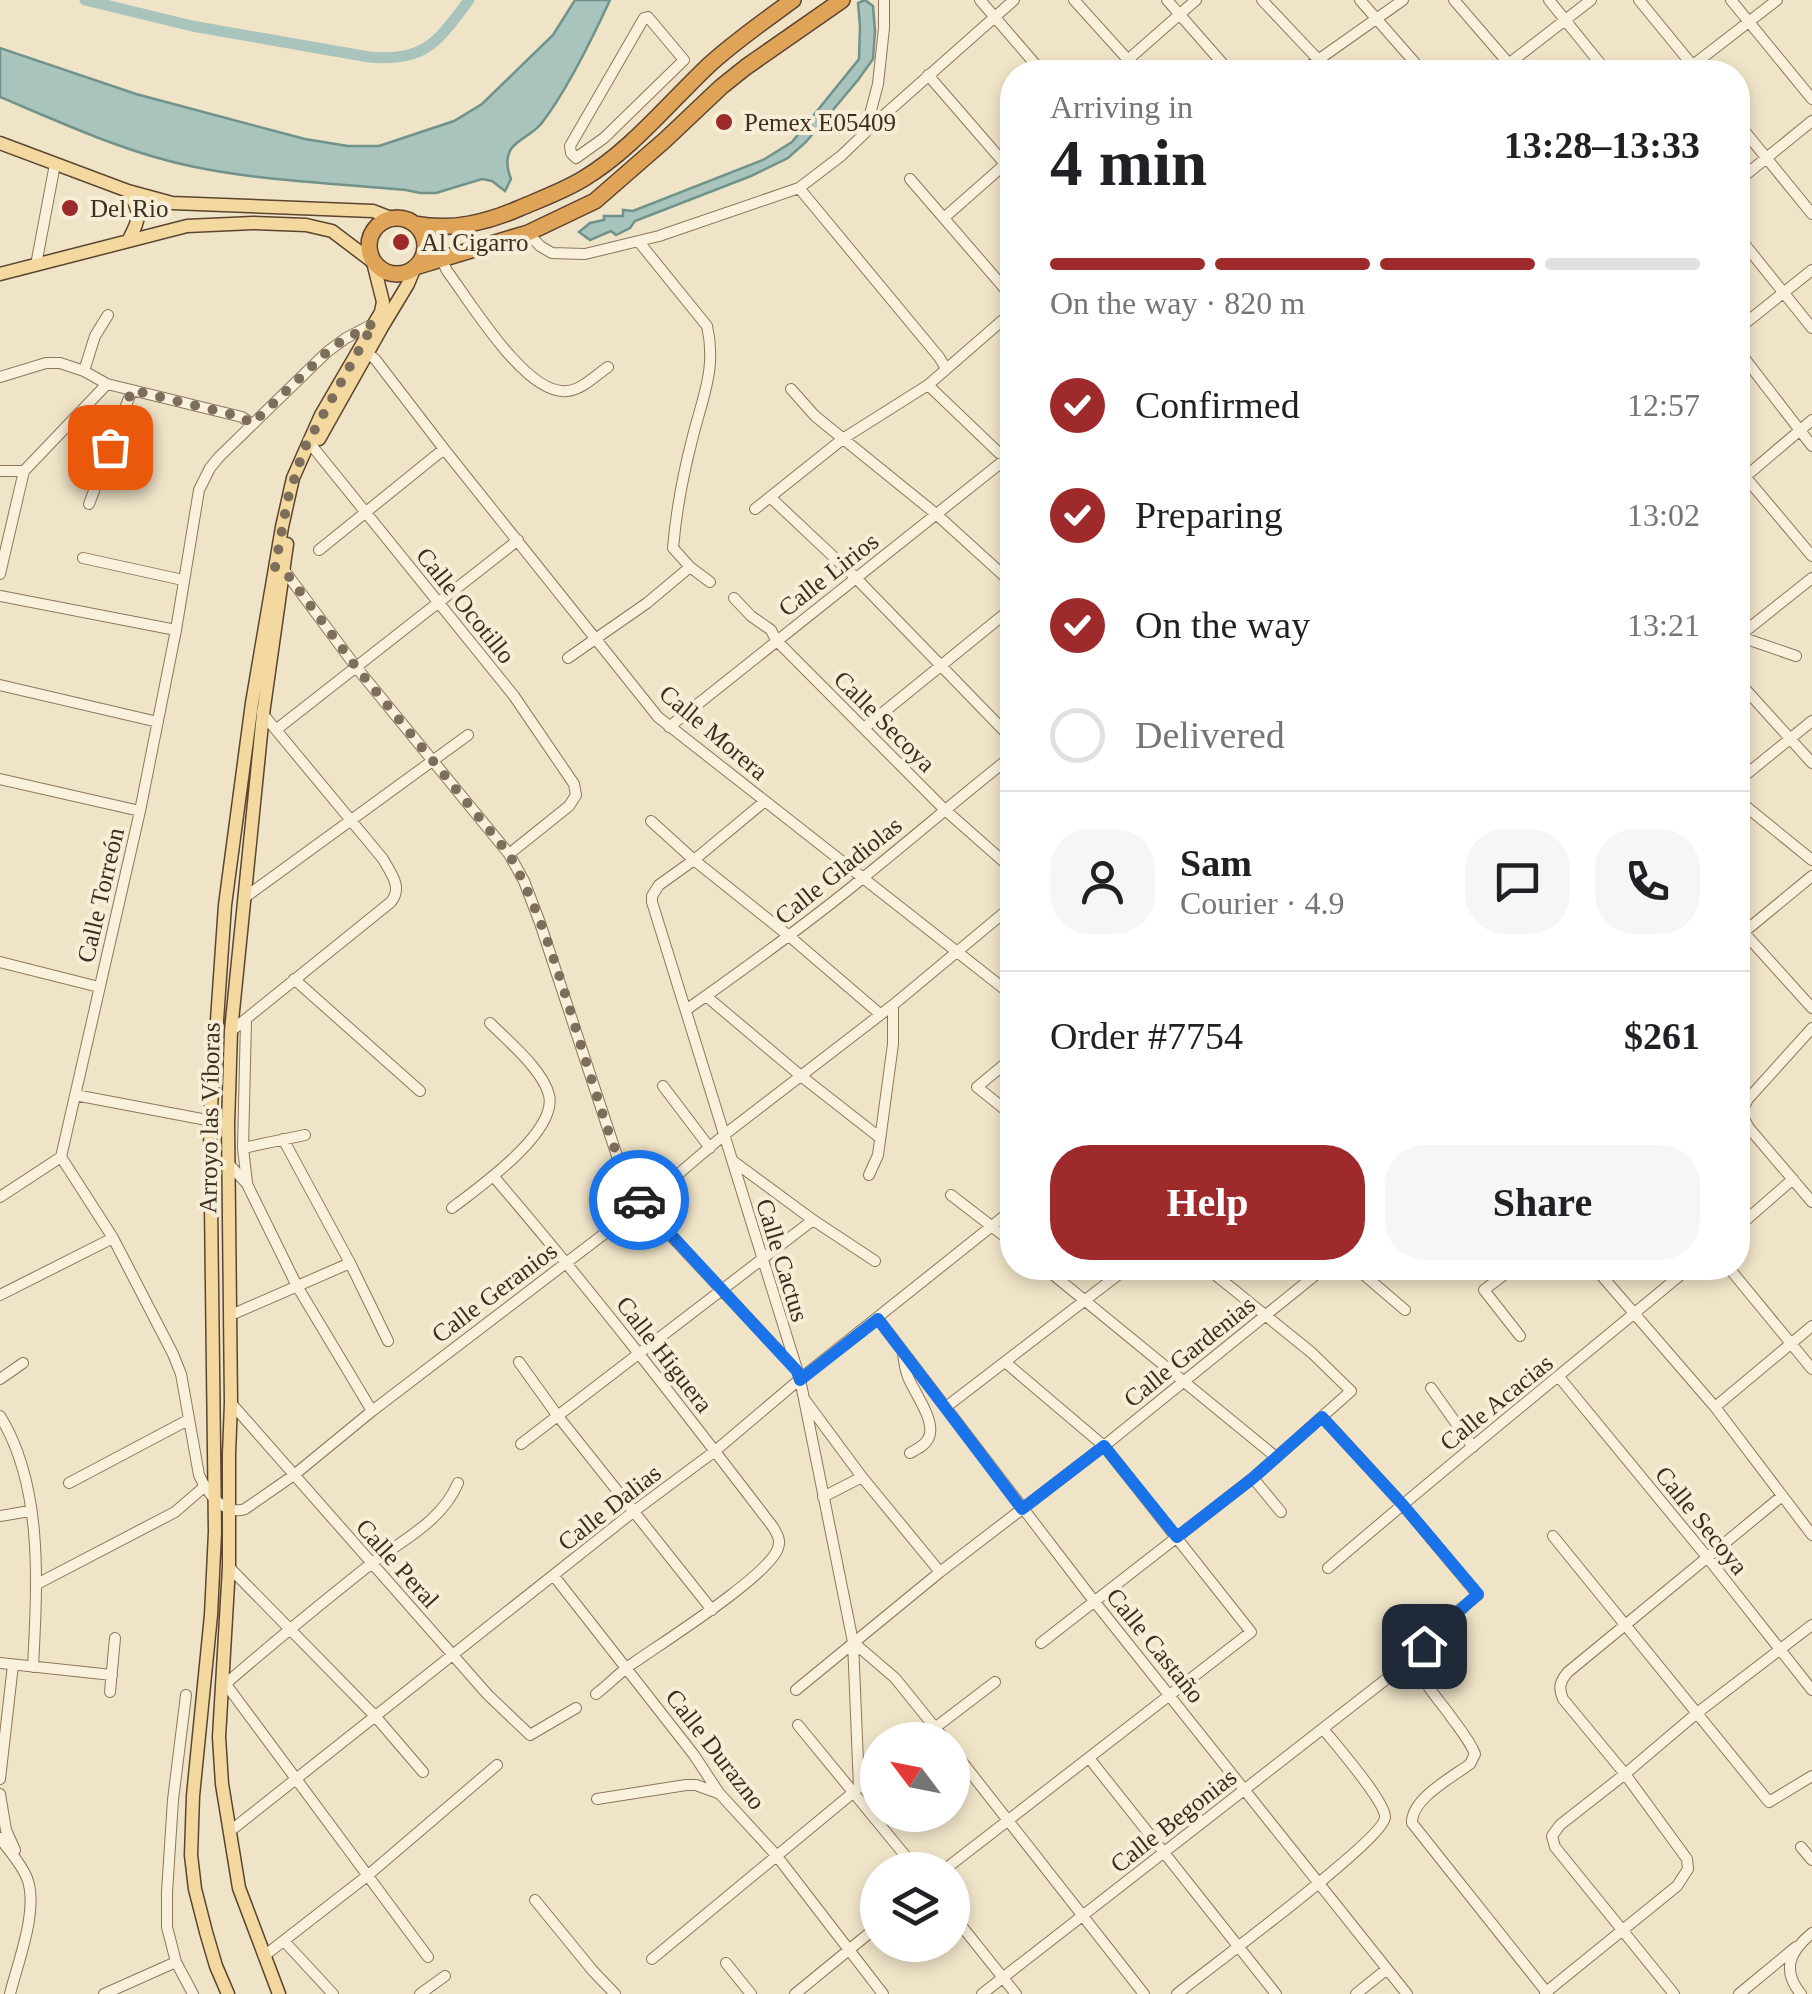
<!DOCTYPE html>
<html lang="en">
<head>
<meta charset="utf-8">
<style>
	:root { --surface:#fff; --page:#f6f6f6; --text:#202124; --muted:#757577; --line:#e0e0e0; --accent:#9e2a2b }
	body { margin:0; font-family:Georgia,serif; background:var(--page); color:var(--text); height:100vh; display:flex; flex-direction:column; font-size:38px; white-space:nowrap }
	* { box-sizing:border-box; margin:0 }
	p { font-size:32px; color:var(--muted) }
	.icon { flex:none; width:55px; height:55px; fill:none; stroke:currentColor; stroke-width:2; stroke-linecap:round; stroke-linejoin:round }
	.map { position:relative; flex:1; overflow:hidden }
	.sheet { position:absolute; left:1000px; top:60px; width:750px; height:1220px; display:flex; flex-direction:column; background:var(--surface); border-radius:40px; box-shadow:0 5px 15px #0003 }
	.sheet>* { flex:none }
	.needle { width:65px; rotate:302deg }
	.fabs { position:absolute; left:860px; top:1722px; display:grid; gap:20px }
	.fabs a { display:grid; place-items:center; width:110px; height:110px; border-radius:50%; background:var(--surface); box-shadow:0 5px 15px #0003; font-size:50px }
	.pin { position:absolute; display:grid; place-items:center; width:85px; height:85px; color:#fff; margin:-42px; border-radius:20px; box-shadow:0 5px 15px #0006 }
	.courier { position:absolute; display:grid; place-items:center; width:100px; height:100px; margin:-50px; border:8px solid #1a73e8; border-radius:50%; background:#fff; color:#222; box-shadow:0 2px 12px #0007 }
	.head em { font-style:normal; font-weight:700 }
	.head div { display:flex; flex-direction:column-reverse }
	.head { display:flex; align-items:center; justify-content:space-between; height:170px; padding:0 50px }
	h1 { font-size:65px; font-weight:700; line-height:75px }
	.bar { display:grid; grid-template-columns:repeat(4,1fr); gap:15px 10px; align-content:center; height:120px; padding:0 50px }
	.bar i { height:12px; border-radius:8px; background:var(--line) }
	.bar .on { background:var(--accent) }
	.bar p { grid-column:span 4 }
	.line { display:flex; align-items:center; gap:25px; padding:0 50px; border-top:2px solid var(--line) }
	.line div { flex:1 }
	.round { display:grid; place-items:center; flex:none; width:105px; height:105px; border-radius:40px; background:var(--page) }
	ol { padding:0 50px; list-style:none }
	li { display:flex; align-items:center; gap:30px; height:110px }
	li p { margin-inline-start:auto }
	li .icon { padding:10px; border-radius:50%; background:var(--accent); color:#fff; stroke-width:4 }
	li:last-child { color:var(--muted) }
	li i { width:55px; height:55px; border:5px solid var(--line); border-radius:50% }
	.cta { display:flex; gap:20px; margin-top:auto; padding:20px 50px }
	.cta a { flex:1; height:115px; border-radius:40px; background:var(--accent); color:#fff; font-size:40px; font-weight:700; line-height:115px; text-align:center }
	.cta a+a { background:var(--page); color:var(--text) }
	.map>svg:first-child { display:block }
	.water { fill:#a9c4bc; stroke:#6f938a; stroke-width:2.5 }
	.lines { fill:none; stroke-linecap:round; stroke-linejoin:round }
	.stream { stroke:#6f938a; stroke-width:4 }
	.canal { stroke:#a9c4bc; stroke-width:11 }
	.minor-casing { stroke:#8d765c; stroke-width:12 }
	.major-casing { stroke:#5b4430; stroke-width:15 }
	.highway-casing { stroke:#5b4430; stroke-width:18 }
	.minor { stroke:#faf1dc; stroke-width:10 }
	.major { stroke:#f3d9a0; stroke-width:12 }
	.highway { stroke:#e0a458; stroke-width:15 }
	.done { stroke:#7c6e5b; stroke-width:10; stroke-dasharray:0 18 }
	.route { stroke:#1a73e8; stroke-width:12 }
	.poi-dot { fill:#9e2a2b; stroke:#f7eed8; stroke-width:4 }
	.labels { text-anchor:middle; stroke-width:8; stroke-linejoin:round; paint-order:stroke }
	.poi-label { font-size:25px; fill:#3d2e20; stroke:#f7eed8; text-anchor:start }
	.street-label { font-size:25px; fill:#3d2e20; stroke:#f7eed8 }
</style>
</head>
<body>
<div class="map">
<svg width="1812" height="1994" viewBox="0 0 1812 1994">
	<rect width="100%" height="100%" fill="#f0e4c8"/>
	<path class="water" d="M575,0H610C592,39 567,91 541,124C533,134 518,139 511,149C505,159 507,169 511,179L505,191L492,181L482,179L436,193H420L406,190C334,183 260,181 190,166C124,152 62,123 0,97V48L136,94L305,139L348,146H379L454,121L482,104L553,35Z
		M865,0L873,6L875,31L873,59L858,80L806,142L788,158L751,176L635,221L630,228L616,235L611,231L590,240L579,232L590,223L604,220V216H623V210L633,211L763,160L792,142L859,59L860,26L858,3Z"/>
	<g class="lines">
		<path class="stream" d="M1738,1081L1743,1079"/>
		<path class="canal" d="M85,0L192,26L369,57C426,62 437,42 469,0"/>
		<defs>
			<path id="minor" d="M980,0L1042,72
				M1074,0L1139,72
				M1167,0L1230,72
				M1262,0L1330,72
				M1360,0L1423,72
				M1454,0L1516,72
				M1549,0L1607,72
				M1639,0L1698,72
				M1731,0L1812,99
				M648,17L684,60L604,138L576,158L571,153L570,146L644,18Z
				M1114,72L1196,0
				M1301,72L1403,0
				M1498,72L1591,0
				M1684,72L1777,0
				M928,75L1012,172
				M1738,123L1812,214
				M865,132L1014,0
				M910,179L1012,297
				M1738,181L1812,121
				M799,188L939,357L945,367
				M945,217L1012,158
				M528,233L540,246L552,253L585,254L659,236L799,188L841,156L865,133L878,84L884,28V0
				M1738,236L1812,328
				M639,242L707,326C717,369 702,398 692,440C683,475 676,513 673,548L690,567L710,582
				M442,260L447,271C470,301 526,396 567,391C582,390 596,375 608,367
				M36,265L55,164
				M375,323L346,338L327,352L219,457L210,468L199,490L176,630L140,811L61,1157L113,1238L173,1354L181,1374L199,1475C207,1493 224,1516 245,1509L294,1475L372,1411L642,1205L724,1135L893,1005L1012,906
				M1738,329L1812,270
				M1738,350L1812,446
				M367,353L375,359L444,449L658,717L1012,995
				M84,371L95,336L108,315
				M0,377L46,363H60L84,371L107,384L242,417L252,424
				M928,385L999,453L1012,458
				M791,389L815,416L936,514L1012,583
				M308,441L514,696L574,784L576,795L569,806L509,854
				M1738,468L1812,556
				M0,471H24
				M1738,483L1812,420
				M770,497L855,577L1012,739
				M89,504L132,390
				M755,509L844,438L928,385L1012,312
				M319,550L444,449
				M83,558L183,580
				M281,569L284,570L356,667L509,854L524,881L540,923L622,1171L642,1205L793,1366
				M0,574L24,471L107,384
				M0,596L176,630
				M734,598L751,616L771,630L776,640L944,809L1012,869
				M1738,636L1796,656
				M1738,637L1812,578
				M568,658L647,603L690,567
				M1738,681L1812,763
				M0,685L158,722
				M669,727L1012,454
				M864,728L1012,608
				M277,729L518,540
				M0,779L140,811
				M1738,781L1812,721
				M1738,800L1812,860
				M765,801L694,860L659,885L652,896V902L800,1379L853,1642L859,1787
				M651,821L694,860L789,936L880,1014
				M244,898L468,735
				M1738,926L1812,1008
				M1738,937L1812,876
				M0,962L99,987
				M294,979L420,1091
				M706,996L801,1076L879,1137
				M686,1010C747,967 807,924 864,877C914,837 962,795 1012,756
				M246,1021L243,1148L247,1183
				M1812,1028L1748,1099L1741,1113L1749,1128L1812,1202
				M231,1031L391,902C403,887 391,874 383,859L262,713
				M1012,1058L977,1087L1012,1115
				M663,1086L710,1148
				M75,1095L228,1124
				M283,1139L350,1263L388,1341
				M243,1148L305,1135
				M733,1161L813,1220L875,1261
				M228,1163L247,1184L297,1286L372,1411
				M869,1175L878,1155L893,1044V1005
				M494,1177C591,1290 682,1408 773,1527C777,1534 781,1540 778,1548C769,1576 660,1644 632,1664C619,1673 608,1685 596,1694
				M951,1195L1012,1242
				M0,1197L61,1157
				M452,1208C478,1188 558,1132 549,1095C543,1070 508,1041 490,1023
				M1738,1227L1793,1179
				M1045,1268L1276,1457
				M1356,1268L1405,1310
				M1513,1268L1484,1290L1520,1336
				M1595,1268L1715,1407L1812,1535
				M1729,1268L1812,1369
				M0,1295L113,1238
				M231,1315L350,1263
				M878,1319L1094,1601L1407,1994
				M903,1353C904,1362 905,1369 908,1377C914,1392 936,1421 929,1437C926,1445 917,1449 910,1453
				M519,1362L557,1415L712,1610
				M1559,1377L1707,1557L1812,1690
				M0,1379L23,1363
				M1431,1388L1473,1447
				M805,1400L862,1477L940,1572
				M231,1403L488,1695L530,1735L576,1708
				M946,1407L1127,1268
				M1715,1407L1812,1326
				M0,1416C44,1487 37,1587 33,1667
				M1322,1417L1402,1504L1478,1595C1460,1610 1415,1640 1420,1666C1423,1684 1439,1700 1449,1714C1458,1727 1469,1739 1475,1754L1470,1764C1451,1778 1411,1799 1412,1823L1548,1994
				M521,1444L813,1220
				M1253,1478L1281,1512
				M69,1483L188,1420
				M823,1497L862,1477
				M0,1516L30,1511
				M1553,1536L1769,1802L1812,1776
				M229,1567L375,1716L423,1772
				M1328,1568C1447,1466 1569,1368 1689,1268
				M554,1576L694,1755L719,1793L776,1855L883,1994
				M37,1584L175,1512L204,1487
				M853,1642L895,1678L945,1740
				M1041,1643L1253,1478L1351,1391L1312,1353L1207,1268
				M0,1663L112,1675
				M225,1683L428,1957
				M222,1687C269,1646 318,1606 367,1567C400,1541 441,1523 458,1483
				M796,1690L940,1572L1104,1446L1324,1268
				M110,1692L115,1638
				M186,1695L173,1800L167,1892V1927L176,1962L193,1994
				M798,1725L917,1870
				M919,1740L995,1682
				M952,1749L1144,1994
				M1089,1758L1276,1994
				M0,1779L13,1665
				M0,1794L6,1830L15,1850
				M597,1799L686,1785H696L718,1793
				M229,1832L633,1512L715,1451L800,1379L1012,1210
				M0,1838C9,1851 21,1863 27,1878C39,1910 18,1961 10,1994
				M1801,1847L1812,1860
				M944,1870L1251,1632L1104,1446L1005,1362
				M535,1900L593,1971L615,1994
				M952,1914L1016,1994
				M284,1941L333,1994
				M264,1956L367,1876L497,1765
				M652,1959L878,1772
				M726,1963L751,1994
				M1545,1993L1677,1886L1688,1869L1687,1859L1625,1774L1563,1699C1558,1688 1560,1681 1568,1672L1782,1496
				M104,1994L176,1962
				M420,1994L445,1976
				M795,1994L878,1926
				M982,1994L1389,1677
				M1177,1994C1205,1971 1385,1839 1385,1817C1385,1801 1336,1745 1324,1730
				M1356,1994L1387,1969
				M1674,1994L1555,1847L1552,1836L1560,1825L1625,1774L1697,1713L1812,1625
				M1739,1994L1796,1947
				M1801,1994C1781,1970 1790,1951 1812,1933"/>
			<path id="major" d="M0,143L128,191L172,203L373,211L391,218
				M128,191C141,213 141,217 129,239
				M0,274L187,226L253,223L306,225L332,231L373,262L383,302L381,312L321,415L293,478L282,527L252,703L225,905L210,1121L215,1532L211,1615L193,1796L191,1855L195,1889L206,1932L216,1966L228,1994
				M319,439L382,327L408,284L415,267
				M279,1994L239,1888L222,1784L219,1737L229,1567V1454L231,1403L228,1124L231,1031L263,714L287,544"/>
			<path id="highway" d="M369 246a28 28 0 1 1 56 0a28 28 0 1 1-56 0Z
				M415,224C452,231 486,223 520,208C541,199 563,191 583,179C630,151 668,104 708,66C734,42 764,21 793,0
				M415,267L528,233L595,201L665,140L721,87L746,67L842,0"/>
		</defs>
		<use href="#minor" class="minor-casing"/>
		<use href="#major" class="major-casing"/>
		<use href="#highway" class="highway-casing"/>
		<use href="#minor" class="minor"/>
		<use href="#major" class="major"/>
		<use href="#highway" class="highway"/>
	</g>
	<g class="lines">
		<path class="done" d="M110,447L132,390L242,417L252,424L332,347L374,323L304,449L288,498L275,567L284,570L356,667L509,854C549,926 570,1015 596,1093C608,1132 619,1165 639,1200"/>
		<path class="route" d="M639,1200L797,1371L800,1380L878,1319L1022,1509L1104,1446L1177,1537L1253,1478L1322,1417L1402,1504L1478,1594L1431,1637L1424,1646"/>
	</g>
	<g class="poi-dot">
		<circle cx="724" cy="122" r="10"/>
		<circle cx="70" cy="208" r="10"/>
		<circle cx="401" cy="242" r="10"/>
	</g>
	<g class="labels">
		<g class="poi-label">
			<text x="744" y="131">Pemex E05409</text>
			<text x="90" y="217">Del Rio</text>
			<text x="421" y="251">Al Cigarro</text>
		</g>
		<g class="street-label">
			<text transform="translate(828 574) rotate(-38)" y="9">Calle Lirios</text>
			<text transform="translate(466 605) rotate(51)" y="9">Calle Ocotillo</text>
			<text transform="translate(885 721) rotate(45)" y="9">Calle Secoya</text>
			<text transform="translate(714 732) rotate(40)" y="9">Calle Morera</text>
			<text transform="translate(838 870) rotate(-39)" y="9">Calle Gladiolas</text>
			<text transform="translate(100 895) rotate(-77)" y="9">Calle Torreón</text>
			<text transform="translate(209 1118) rotate(-89)" y="9">Arroyo las Víboras</text>
			<text transform="translate(783 1260) rotate(73)" y="9">Calle Cactus</text>
			<text transform="translate(494 1292) rotate(-37)" y="9">Calle Geranios</text>
			<text transform="translate(1189 1351) rotate(-39)" y="9">Calle Gardenias</text>
			<text transform="translate(665 1354) rotate(52)" y="9">Calle Higuera</text>
			<text transform="translate(1496 1402) rotate(-39)" y="9">Calle Acacias</text>
			<text transform="translate(609 1507) rotate(-38)" y="9">Calle Dalias</text>
			<text transform="translate(1702 1520) rotate(51)" y="9">Calle Secoya</text>
			<text transform="translate(398 1563) rotate(48)" y="9">Calle Peral</text>
			<text transform="translate(1156 1645) rotate(51)" y="9">Calle Castaño</text>
			<text transform="translate(716 1749) rotate(52)" y="9">Calle Durazno</text>
			<text transform="translate(1173 1820) rotate(-38)" y="9">Calle Begonias</text>
		</g>
	</g>
</svg>
<div class="fabs">
<a><svg class="needle" viewBox="-14 -14 28 28"><path d="M0-13l5 13h-10z" fill="#e53935"/><path d="M0 13l5-13h-10z" fill="#757577"/></svg></a>
<a><svg class="icon" aria-label="layers" viewBox="0 0 24 24"><path d="M12 4l9 5-9 5-9-5zM3 14l9 5 9-5"/></svg></a>
</div>
<div class="pin" style="left:110px;top:447px;background:#ea580c"><svg class="icon" aria-label="bag" viewBox="0 0 24 24"><path d="M5 8h14l-1 12H6zM9 8a3 3 0 0 1 6 0"/></svg></div>
<div class="pin" style="left:1424px;top:1646px;background:#1f2937"><svg class="icon" aria-label="home" viewBox="0 0 24 24"><path d="M3 11l9-7 9 7M6 9v11h12V9"/></svg></div>
<div class="courier" style="left:639px;top:1200px"><svg class="icon" aria-label="car" viewBox="0 0 24 24"><path d="M5 17H2v-5l4-1 3-4h7l3 4 3 1v5h-3M9 17h6M6 11h13"/><circle cx="7" cy="17" r="2"/><circle cx="17" cy="17" r="2"/></svg></div>
<section class="sheet">
<div class="head"><div><h1>4 min</h1><p>Arriving in</p></div><em>13:28–13:33</em></div>
<div class="bar"><i class="on"></i><i class="on"></i><i class="on"></i><i></i><p>On the way · 820 m</p></div>
<ol>
<li><svg class="icon" aria-label="check" viewBox="0 0 24 24"><path d="M5 12l5 5 9-10"/></svg>Confirmed<p>12:57</p></li>
<li><svg class="icon" aria-label="check" viewBox="0 0 24 24"><path d="M5 12l5 5 9-10"/></svg>Preparing<p>13:02</p></li>
<li><svg class="icon" aria-label="check" viewBox="0 0 24 24"><path d="M5 12l5 5 9-10"/></svg>On the way<p>13:21</p></li>
<li><i></i>Delivered</li>
</ol>
<div class="line" style="height:180px"><a class="round"><svg class="icon" aria-label="person" viewBox="0 0 24 24"><circle cx="12" cy="8" r="4"/><path d="M4 21q1-7 8-7t8 7"/></svg></a><div><b>Sam</b><p>Courier · 4.9</p></div><a class="round"><svg class="icon" aria-label="chat" viewBox="0 0 24 24"><path d="M4 5h16v11H9l-5 4z"/></svg></a><a class="round"><svg class="icon" aria-label="phone" viewBox="0 0 24 24"><path d="M5 4h4l2 5-3 2q2 4 5 5l2-3 5 2v4C11 20 4 13 5 4z"/></svg></a></div>
<div class="line" style="height:130px"><div>Order #7754</div><b>$261</b></div>
<div class="cta"><a>Help</a><a>Share</a></div>
</section>
</div>
</body>
</html>
